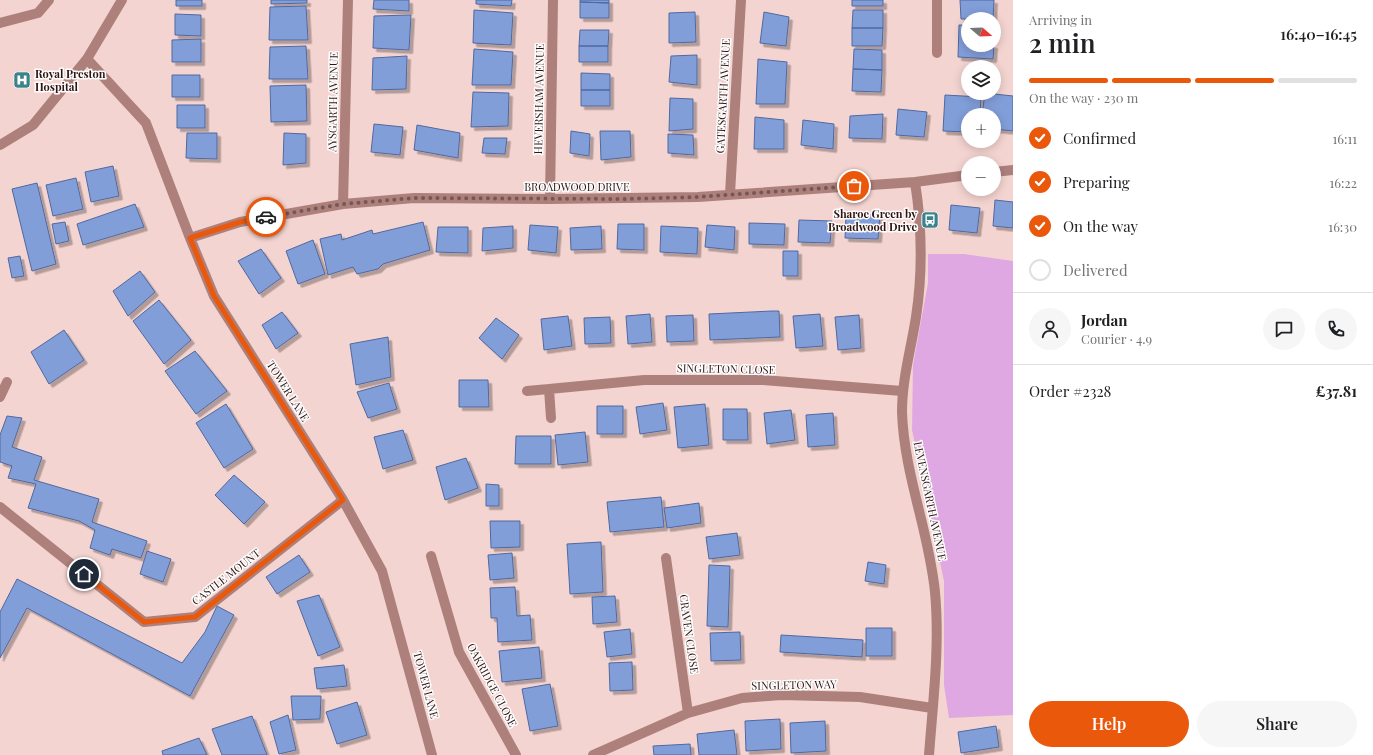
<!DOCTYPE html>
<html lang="en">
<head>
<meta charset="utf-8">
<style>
	:root { --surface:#fff; --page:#f6f6f6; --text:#202124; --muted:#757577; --line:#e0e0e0; --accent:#ea580c }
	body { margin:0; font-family:"Playfair Display",serif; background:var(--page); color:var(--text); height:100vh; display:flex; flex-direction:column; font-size:15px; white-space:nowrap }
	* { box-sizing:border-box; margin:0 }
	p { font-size:13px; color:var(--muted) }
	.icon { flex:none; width:22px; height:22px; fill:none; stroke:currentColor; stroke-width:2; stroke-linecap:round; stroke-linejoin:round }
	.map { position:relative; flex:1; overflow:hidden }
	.drawer { display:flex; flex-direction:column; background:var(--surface); width:360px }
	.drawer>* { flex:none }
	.needle { width:26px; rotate:109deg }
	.fabs { position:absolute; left:961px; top:12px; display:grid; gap:8px }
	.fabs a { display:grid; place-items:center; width:40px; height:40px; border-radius:50%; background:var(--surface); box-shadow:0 2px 10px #0003; font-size:20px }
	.pin { position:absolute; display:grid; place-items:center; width:34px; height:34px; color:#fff; margin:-17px; border:2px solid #fff; border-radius:50%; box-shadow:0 1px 4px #0007 }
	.courier { position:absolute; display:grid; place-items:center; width:40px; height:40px; margin:-20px; border:3px solid #ea580c; border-radius:50%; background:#fff; color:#222; box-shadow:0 1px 5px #0007 }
	.headline em { font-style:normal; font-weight:600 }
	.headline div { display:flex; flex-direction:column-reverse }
	.headline { display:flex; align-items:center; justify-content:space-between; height:68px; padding:0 16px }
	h1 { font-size:26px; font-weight:600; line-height:30px }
	.bar { display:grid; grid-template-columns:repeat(4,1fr); gap:6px 4px; align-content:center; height:48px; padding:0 16px }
	.bar i { height:5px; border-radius:3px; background:var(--line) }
	.bar .active { background:var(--accent) }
	.bar p { grid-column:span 4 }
	.line { display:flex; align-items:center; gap:10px; padding:0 16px; border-top:1px solid var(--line) }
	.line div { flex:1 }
	.round { display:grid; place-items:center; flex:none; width:42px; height:42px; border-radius:21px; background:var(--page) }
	ol { padding:0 16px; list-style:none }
	li { display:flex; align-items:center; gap:12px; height:44px }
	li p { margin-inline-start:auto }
	li .icon { padding:4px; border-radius:50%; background:var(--accent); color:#fff; stroke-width:4 }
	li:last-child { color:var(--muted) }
	li i { width:22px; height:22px; border:2px solid var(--line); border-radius:50% }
	.button { display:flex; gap:8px; margin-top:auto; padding:8px 16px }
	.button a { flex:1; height:46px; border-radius:24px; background:var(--accent); color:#fff; font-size:16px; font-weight:600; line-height:46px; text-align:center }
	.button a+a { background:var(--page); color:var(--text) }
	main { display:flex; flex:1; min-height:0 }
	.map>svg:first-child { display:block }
	.green { fill:#dfa8e2 }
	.building { fill:#829ed9; stroke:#4f689f; filter:url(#shadow) }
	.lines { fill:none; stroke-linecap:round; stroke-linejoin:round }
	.minor { stroke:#ad807c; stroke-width:10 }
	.done { stroke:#755754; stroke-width:4; stroke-dasharray:0 7.2 }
	.route { stroke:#ea580c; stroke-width:5 }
	.labels { text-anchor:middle; stroke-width:3; stroke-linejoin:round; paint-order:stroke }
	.poi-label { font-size:11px; font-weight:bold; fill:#301412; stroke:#fdfdfd; text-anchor:start }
	.street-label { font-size:11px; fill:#301412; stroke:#fdfdfd }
</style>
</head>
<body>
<main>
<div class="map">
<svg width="1013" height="755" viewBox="0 0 1013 755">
	<defs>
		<filter id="shadow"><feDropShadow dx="3.5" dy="3.5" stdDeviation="0" flood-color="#0004"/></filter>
	</defs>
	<rect width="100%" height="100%" fill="#f4d4d0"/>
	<path class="green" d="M928,254H964L1013,261V715L949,718L944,685V581L912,430L913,365L928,283Z"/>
	<path class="building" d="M176,0H202V6H176Z
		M271,0H307V3L271,4Z
		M374,0H409V11L373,9Z
		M476,0H512L511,6L476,4Z
		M580,0H609V3L580,2Z
		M852,0H883V6H852Z
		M960,0H994L993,19H961Z
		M580,2L609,3V18H580Z
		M306,6L308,40H269L270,7Z
		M474,10L513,13L511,45L473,43Z
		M853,10H883V28H852Z
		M695,12L696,42L669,43V13Z
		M764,12L789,17L786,46L760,43Z
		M175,14L201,15V36L175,35Z
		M411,15L409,50L373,48L374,16Z
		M959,25H968V45H994L993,59L958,57Z
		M852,28H883L882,46H852Z
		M580,30H609L608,46H579Z
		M201,39V62H172V40Z
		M306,46L308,79H269L270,47Z
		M579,46H608V62H579Z
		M474,49L513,52L511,85H472Z
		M854,49L882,50V70L853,69Z
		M697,55V85L669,82L671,56Z
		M407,56L406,89L372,90L373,58Z
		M758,59L787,62L785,104H756Z
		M853,69L882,70L881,92L852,91Z
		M581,73L610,74V90H581Z
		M172,75H200V97H172Z
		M306,85L307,121L271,122L270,86Z
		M581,90H610V106H581Z
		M473,92L509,93L508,126L471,127Z
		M985,93L1013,96V131L994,129V115H982Z
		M945,95L981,97L980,115H968V132L943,131Z
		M670,98L693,99V129L669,131Z
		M177,105H205V128H177Z
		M898,109L927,112L924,137L896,135Z
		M883,114L882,139L849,138L850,116Z
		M755,117L784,120V149H754Z
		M803,120L834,124L833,149L801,145Z
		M374,124L403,127L400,155L371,152Z
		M417,125L460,133L458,158L414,150Z
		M571,131L590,134L589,156L570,153Z
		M600,131H630L631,157L601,160Z
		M187,133H217V159L186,158Z
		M284,133L306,134V163L283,165Z
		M668,134L693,135L694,155L668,153Z
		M484,138H507L505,154L482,153Z
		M113,166L119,196L91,202L85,172Z
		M76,178L83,209L53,216L46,185Z
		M37,183L56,264L32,271L12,189Z
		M995,200L1013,202V228L993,226Z
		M135,204L144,227L83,245L77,224Z
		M951,205L980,208L977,233L949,230Z
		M880,214L878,239L845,238L846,216Z
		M799,220L832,221L830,243L798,242Z
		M65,222L69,241L56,244L52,224Z
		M423,222L430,250L383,264L378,269L357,274L353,267L328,275L320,239L341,234L342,240L372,230L373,234Z
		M749,223L785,224L784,245L749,244Z
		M618,224H644V250L617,249Z
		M530,225L558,227L556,253L528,250Z
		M707,225L735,227L734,250L705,247Z
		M513,226V248L482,251L483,228Z
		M601,226L602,249L571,250L570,228Z
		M661,226L698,228L697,254L660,252Z
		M438,227H468V253L436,252Z
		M313,240L325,274L298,284L286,251Z
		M261,249L281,278L259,294L238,261Z
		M783,251H798V276H783Z
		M20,256L24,276L12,278L8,258Z
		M140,271L155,292L128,316L113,291Z
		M159,300L191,340L164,364L133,321Z
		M772,311H779L780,337L710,340L709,314Z
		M282,312L298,333L276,349L262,325Z
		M650,314L652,342L628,344L626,316Z
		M820,314L823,346L796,348L793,316Z
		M693,315L694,341L667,342L666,316Z
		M859,315L861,348L838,350L835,317Z
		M568,316L572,346L544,350L541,319Z
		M610,317L611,343L585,344L584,318Z
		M496,318L519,335L502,359L479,338Z
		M64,330L84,360L49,384L31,352Z
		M388,337L391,377L356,385L350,344Z
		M195,351L227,391L196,414L165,371Z
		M459,380H488L489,407H459Z
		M389,383L397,409L368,418L357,392Z
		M663,403L667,430L640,434L636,407Z
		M226,404L253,449L224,468L196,423Z
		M705,404L709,445L678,448L674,407Z
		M597,406H623V434H597Z
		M723,409H747L748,440H723Z
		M791,410L795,440L767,444L764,413Z
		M833,413L835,445L808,447L806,415Z
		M7,416L22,418L12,447L42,457L34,480L99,499L92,522L147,541L141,558L112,549L110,555L90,548L95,530L79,521L28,508L36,484L8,478L12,466L0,462V435Z
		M403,430L413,460L383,469L374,437Z
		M585,432L588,462L558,465L555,435Z
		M516,436H551V464H515Z
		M466,458L478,488L445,500L436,467Z
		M234,475L265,502L244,524L215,495Z
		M486,484L499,485V506H486Z
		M661,497L664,527L610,532L607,502Z
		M699,503L701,523L667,528L664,508Z
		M490,521H520V547L491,548Z
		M737,533L740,555L709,559L706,537Z
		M601,542L603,592L570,594L567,544Z
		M147,551L171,559L163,582L140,574Z
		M512,553L514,578L490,580L488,555Z
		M299,555L310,572L277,594L266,577Z
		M868,562L886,565L884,584L865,581Z
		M709,565L730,566L728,627L707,626Z
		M17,579L182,663L205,632L217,606L234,615L190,696L27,608L0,658V612Z
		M515,587L517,616L530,615L532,640L498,642L497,618H491L490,588Z
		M319,595L340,647L318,656L297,601Z
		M615,596L617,622L593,624L592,597Z
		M866,628H892V656H866Z
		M630,629L632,654L607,657L604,632Z
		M740,632L741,660L711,661L710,633Z
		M781,635L863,640L862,657L780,652Z
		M539,647L542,678L502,682L499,651Z
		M632,662L633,690L610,691L609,663Z
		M344,665L347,686L317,689L314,668Z
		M550,684L558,726L530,731L522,689Z
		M291,696H321L320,719L293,720Z
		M357,702L367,735L337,744L326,712Z
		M288,715L296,750L279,754L270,722Z
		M252,716L267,755H222L212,729Z
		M780,719L781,749L746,751L745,721Z
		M825,721L826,751L791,753L790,723Z
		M996,726L999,747L961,753L958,732Z
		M734,730L737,755H699L697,734Z
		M199,738L207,755H163L162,751Z
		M690,744L691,755H654L653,746Z"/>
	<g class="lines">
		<path class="minor" d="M937,0V53
			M0,23L38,13L49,0
			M87,59L146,123L190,238L214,296L343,500L382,571L432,755
			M0,145L33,125L87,59L122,0
			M994,172L1013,170
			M915,182C922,227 923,271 916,317C911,349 902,379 902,412C904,474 929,531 935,592C940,646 933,701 929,755
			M730,194L741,0
			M550,199L553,0
			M343,204L348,0
			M190,238L240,222L343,204L414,198L550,199L698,197L915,182L968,175
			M549,389L644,380H763L902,391
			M527,391L549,389L551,418
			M0,397L7,382
			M0,507L144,622L195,617L343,500
			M431,556L459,652L516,755
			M666,558L688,713
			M593,755L688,713L742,698L781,695L860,697L932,708"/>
	</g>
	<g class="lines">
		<path class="done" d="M266,217L343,204L414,198L625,199L698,197L854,186"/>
		<path class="route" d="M84,574L144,622L195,617L343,500L214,296L190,238L240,222L266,217"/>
	</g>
	<defs>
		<symbol id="hospital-square" viewBox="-11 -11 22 22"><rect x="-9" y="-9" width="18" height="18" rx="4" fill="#3b828a" stroke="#fdfdfd"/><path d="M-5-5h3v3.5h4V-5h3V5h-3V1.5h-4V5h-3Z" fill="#fff"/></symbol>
		<symbol id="bus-square" viewBox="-11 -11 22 22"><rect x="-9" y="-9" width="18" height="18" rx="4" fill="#3b828a" stroke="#fdfdfd"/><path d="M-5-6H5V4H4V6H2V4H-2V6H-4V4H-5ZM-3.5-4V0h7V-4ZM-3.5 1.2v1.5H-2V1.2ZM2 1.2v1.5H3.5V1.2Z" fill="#fff"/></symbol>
	</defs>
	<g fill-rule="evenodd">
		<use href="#hospital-square" x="12" y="70" width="20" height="20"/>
		<use href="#bus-square" x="920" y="210" width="20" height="20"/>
	</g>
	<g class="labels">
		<g class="poi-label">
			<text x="35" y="78">Royal Preston<tspan x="35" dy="13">Hospital</tspan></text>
			<text x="917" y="218" text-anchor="end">Sharoe Green by<tspan x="917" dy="13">Broadwood Drive</tspan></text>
		</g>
		<g class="street-label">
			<text transform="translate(723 96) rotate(-87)" y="4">GATESGARTH AVENUE</text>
			<text transform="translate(539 99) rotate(-89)" y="4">HEVERSHAM AVENUE</text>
			<text transform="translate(333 102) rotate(-89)" y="4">AYSGARTH AVENUE</text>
			<text x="577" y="191">BROADWOOD DRIVE</text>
			<text transform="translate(726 369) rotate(1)" y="4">SINGLETON CLOSE</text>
			<text transform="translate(288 391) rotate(58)" y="4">TOWER LANE</text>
			<text transform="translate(930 501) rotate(78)" y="4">LEVENSGARTH AVENUE</text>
			<text transform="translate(226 577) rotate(-38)" y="4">CASTLE MOUNT</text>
			<text transform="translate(689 634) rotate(82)" y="4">CRAVEN CLOSE</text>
			<text transform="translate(426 685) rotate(75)" y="4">TOWER LANE</text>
			<text transform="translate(492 685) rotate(62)" y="4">OAKRIDGE CLOSE</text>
			<text transform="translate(794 685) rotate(-1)" y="4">SINGLETON WAY</text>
		</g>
	</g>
</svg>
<div class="fabs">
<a><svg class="needle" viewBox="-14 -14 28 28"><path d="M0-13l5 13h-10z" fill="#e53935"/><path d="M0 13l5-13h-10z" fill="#757577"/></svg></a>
<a><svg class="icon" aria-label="layers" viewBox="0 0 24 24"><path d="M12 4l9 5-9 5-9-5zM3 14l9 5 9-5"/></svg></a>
<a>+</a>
<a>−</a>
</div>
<div class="pin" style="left:854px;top:186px;background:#ea580c"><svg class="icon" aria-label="bag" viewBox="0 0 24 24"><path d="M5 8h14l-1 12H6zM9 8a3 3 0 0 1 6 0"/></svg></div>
<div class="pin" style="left:84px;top:574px;background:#1f2937"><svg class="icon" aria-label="home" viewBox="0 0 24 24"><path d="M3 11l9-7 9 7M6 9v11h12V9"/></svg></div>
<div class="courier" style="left:266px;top:217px"><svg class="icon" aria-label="car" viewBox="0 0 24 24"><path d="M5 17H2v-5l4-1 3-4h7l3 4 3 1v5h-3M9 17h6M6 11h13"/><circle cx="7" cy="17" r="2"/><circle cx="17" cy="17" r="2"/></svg></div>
</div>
<section class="drawer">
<div class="headline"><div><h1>2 min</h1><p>Arriving in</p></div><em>16:40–16:45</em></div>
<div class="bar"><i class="active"></i><i class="active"></i><i class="active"></i><i></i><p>On the way · 230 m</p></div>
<ol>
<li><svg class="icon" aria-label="check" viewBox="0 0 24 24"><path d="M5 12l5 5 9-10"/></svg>Confirmed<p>16:11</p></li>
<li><svg class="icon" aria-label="check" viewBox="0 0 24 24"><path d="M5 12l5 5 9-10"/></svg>Preparing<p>16:22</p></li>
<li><svg class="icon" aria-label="check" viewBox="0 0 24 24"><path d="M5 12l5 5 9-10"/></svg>On the way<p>16:30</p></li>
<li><i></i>Delivered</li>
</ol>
<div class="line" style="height:72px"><a class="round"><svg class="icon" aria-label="person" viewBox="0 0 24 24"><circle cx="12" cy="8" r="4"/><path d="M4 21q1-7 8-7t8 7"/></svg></a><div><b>Jordan</b><p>Courier · 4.9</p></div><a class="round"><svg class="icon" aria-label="chat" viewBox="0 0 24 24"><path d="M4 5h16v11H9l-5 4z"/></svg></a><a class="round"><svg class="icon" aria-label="phone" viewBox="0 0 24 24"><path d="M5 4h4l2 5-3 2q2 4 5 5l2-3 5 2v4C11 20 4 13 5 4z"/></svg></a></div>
<div class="line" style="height:52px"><div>Order #2328</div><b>£37.81</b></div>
<div class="button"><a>Help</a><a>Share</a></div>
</section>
</main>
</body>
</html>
